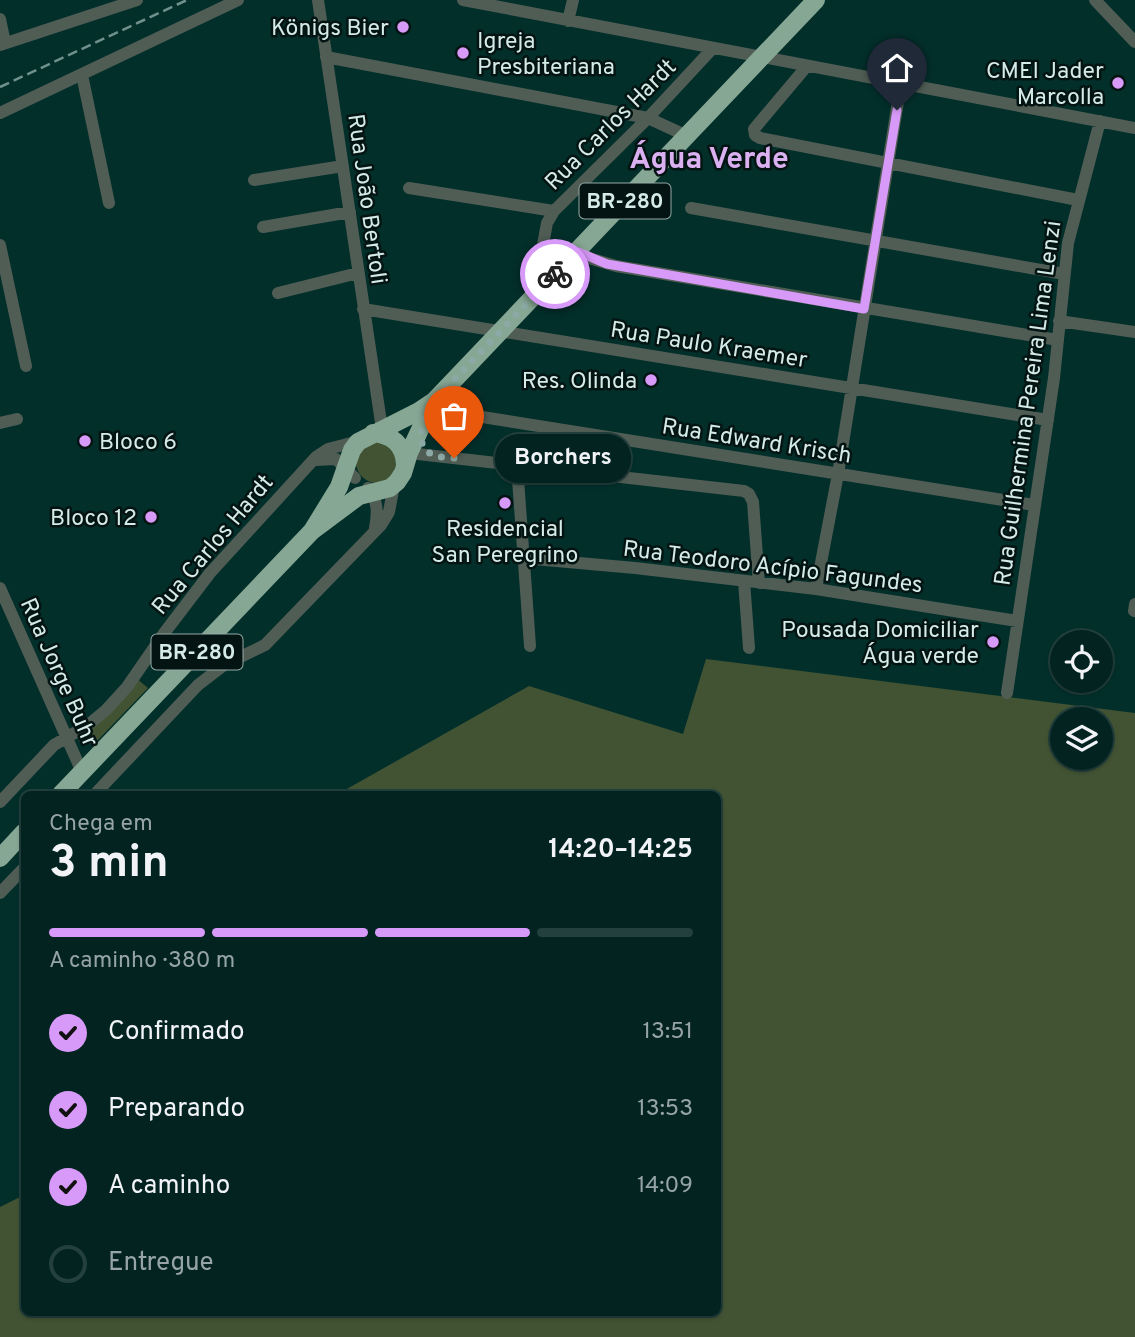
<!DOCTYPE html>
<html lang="pt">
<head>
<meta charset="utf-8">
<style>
	:root { --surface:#022320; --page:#102f2d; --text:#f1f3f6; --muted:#96a4a5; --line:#23403e; --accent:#d89af8 }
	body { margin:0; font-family:Overpass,sans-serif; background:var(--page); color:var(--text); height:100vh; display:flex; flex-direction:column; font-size:26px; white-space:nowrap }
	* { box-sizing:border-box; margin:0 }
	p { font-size:23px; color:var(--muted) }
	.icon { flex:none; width:38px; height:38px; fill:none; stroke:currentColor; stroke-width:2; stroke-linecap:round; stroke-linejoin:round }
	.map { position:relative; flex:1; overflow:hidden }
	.side { position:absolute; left:21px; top:791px; width:700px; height:525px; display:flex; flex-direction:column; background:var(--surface); border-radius:10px; box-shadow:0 2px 5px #0004,0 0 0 2px var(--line) }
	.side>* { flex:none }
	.fabs { position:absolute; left:1050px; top:630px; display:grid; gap:14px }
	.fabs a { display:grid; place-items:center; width:63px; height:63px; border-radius:50%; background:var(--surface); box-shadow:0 2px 5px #0004,0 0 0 2px var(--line); font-size:35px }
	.pin { position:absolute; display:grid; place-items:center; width:60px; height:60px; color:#fff; margin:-72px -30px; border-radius:50% 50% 50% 0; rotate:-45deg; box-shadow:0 0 7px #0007 }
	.pin .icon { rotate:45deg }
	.courier { position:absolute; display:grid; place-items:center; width:70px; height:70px; margin:-35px; border:5px solid #d89af8; border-radius:50%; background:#fff; color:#222; box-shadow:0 2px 9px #0007 }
	.bubble { position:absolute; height:49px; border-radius:24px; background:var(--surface); box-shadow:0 2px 5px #0004,0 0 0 2px var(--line); font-size:23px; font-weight:700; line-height:49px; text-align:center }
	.head em { font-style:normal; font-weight:700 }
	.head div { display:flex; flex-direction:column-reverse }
	.head { display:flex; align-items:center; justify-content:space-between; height:119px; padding:0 28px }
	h1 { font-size:46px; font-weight:700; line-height:52px }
	.bar { display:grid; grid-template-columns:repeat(4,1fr); gap:10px 7px; align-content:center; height:84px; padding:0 28px }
	.bar i { height:9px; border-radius:5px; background:var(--line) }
	.bar .selected { background:var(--accent) }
	.bar p { grid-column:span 4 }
	ol { padding:0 28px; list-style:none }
	li { display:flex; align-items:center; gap:21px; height:77px }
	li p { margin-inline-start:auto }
	li .icon { padding:7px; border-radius:50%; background:var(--accent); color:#111; stroke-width:4 }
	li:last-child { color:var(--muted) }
	li i { width:38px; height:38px; border:4px solid var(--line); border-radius:50% }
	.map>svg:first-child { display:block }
	.green { fill:#415333; fill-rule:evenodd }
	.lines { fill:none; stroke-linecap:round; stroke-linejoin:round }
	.minor { stroke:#505d55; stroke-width:12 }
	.highway { stroke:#86a793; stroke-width:18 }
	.rail { stroke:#71918d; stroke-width:2.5; stroke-dasharray:10 5; stroke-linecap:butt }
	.done { stroke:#8ca9a5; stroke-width:7; stroke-dasharray:0 12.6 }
	.route { stroke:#d89af8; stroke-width:9 }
	.poi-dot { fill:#d89af8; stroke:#041412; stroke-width:2.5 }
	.labels { text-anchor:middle; stroke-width:5; stroke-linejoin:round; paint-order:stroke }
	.shield { fill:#041412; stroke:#96aaa7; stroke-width:2 }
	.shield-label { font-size:21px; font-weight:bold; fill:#d5ebe7 }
	.poi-label { font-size:23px; fill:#d5ebe7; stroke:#041412; text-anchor:end }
	.street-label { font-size:23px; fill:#d5ebe7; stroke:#041412 }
	.district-label { font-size:30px; font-weight:bold; fill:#dab0f1; stroke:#041412 }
</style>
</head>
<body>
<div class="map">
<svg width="1135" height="1337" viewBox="0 0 1135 1337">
	<rect width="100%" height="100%" fill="#032f2b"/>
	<path class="green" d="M356 462a21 21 0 1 1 42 0a21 21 0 1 1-42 0Z
		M706,659L1135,713V1337H0V1207L24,1195V1312H718V794H338L529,686L683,734ZM1062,719H1101V758H1062Z
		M136,678L148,688L97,741L90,744L80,742L77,737Z"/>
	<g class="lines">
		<path class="minor" d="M318,0L382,429L385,435
			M463,0L1135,128
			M1095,0L1135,42
			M0,19L5,43
			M568,21L573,0
			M0,45L137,0
			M326,57L648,118L687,136
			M807,66L754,129L755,135L760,138L1078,200
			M82,75L109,203
			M0,113L238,0
			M254,180L343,166
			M409,188L554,211
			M691,208L1064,274
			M263,227L350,212
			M0,245L26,366
			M578,252L592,259L616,266L1058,340
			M559,270L542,250L547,223L554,211L648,118L713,48
			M278,293L358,273
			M363,309L1048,420
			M1059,321L1135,332
			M432,404L457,413L1034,505
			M0,423L17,419
			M403,449L409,453L744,491L749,494L753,502L759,583
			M315,460L336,459L355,478
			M517,465L530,646
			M368,488C378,501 378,512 375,528
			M523,558L635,568L816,589L1017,621
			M744,581L749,648
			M0,588L82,772
			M816,589L838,474L901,83
			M1134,611L1135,604
			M1007,693L1054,378L1068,243L1100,121
			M95,794L198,685L224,665L265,645L381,525L389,512L394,485
			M0,802L54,745L88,725L106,710L127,687L165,632L210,573L316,457L328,449L359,441
			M0,893L24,868"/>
		<path class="highway" d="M373,433C392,435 404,444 405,464
			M312,531L339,487L352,450L358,442L419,411L434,401L816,0
			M61,794L312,531L359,496L390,488L397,482L403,473L409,453L432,404
			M0,858L24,832"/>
		<path class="rail" d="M0,87L187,0"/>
	</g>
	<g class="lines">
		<path class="done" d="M454,458C447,457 437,458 431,454C411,442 426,415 434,401L555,274"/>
		<path class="route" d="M555,274L578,252L607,264L864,309L897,110"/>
	</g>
	<g class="poi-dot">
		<circle cx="403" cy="27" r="7"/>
		<circle cx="463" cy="53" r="7"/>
		<circle cx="1118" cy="83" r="7"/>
		<circle cx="651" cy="380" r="7"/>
		<circle cx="85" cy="441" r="7"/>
		<circle cx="505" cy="503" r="7"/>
		<circle cx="151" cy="517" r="7"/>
		<circle cx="993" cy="642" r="7"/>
	</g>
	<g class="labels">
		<g class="shield">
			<rect x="579.5" y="183.5" width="91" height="35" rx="5"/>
			<rect x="151.5" y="634.5" width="91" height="35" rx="5"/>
		</g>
		<g class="shield-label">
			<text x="625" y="208">BR-280</text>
			<text x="197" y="659">BR-280</text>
		</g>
		<g class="poi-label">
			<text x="389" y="35">Königs Bier</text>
			<text x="477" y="48" text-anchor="start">Igreja<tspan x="477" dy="26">Presbiteriana</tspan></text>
			<text x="1104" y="78">CMEI Jader<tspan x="1104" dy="26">Marcolla</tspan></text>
			<text x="637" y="388">Res. Olinda</text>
			<text x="99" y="449" text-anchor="start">Bloco 6</text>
			<text x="137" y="525">Bloco 12</text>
			<text x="505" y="536" text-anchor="middle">Residencial<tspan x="505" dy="26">San Peregrino</tspan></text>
			<text x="979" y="637">Pousada Domiciliar<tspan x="979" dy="26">Água verde</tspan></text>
		</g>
		<g class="street-label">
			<text transform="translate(610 124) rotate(-45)" y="8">Rua Carlos Hardt</text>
			<text transform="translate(368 199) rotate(82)" y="8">Rua João Bertoli</text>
			<text transform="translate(709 344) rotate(9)" y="8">Rua Paulo Kraemer</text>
			<text transform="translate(1027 403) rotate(-82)" y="8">Rua Guilhermina Pereira Lima Lenzi</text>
			<text transform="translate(757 440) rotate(9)" y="8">Rua Edward Krisch</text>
			<text transform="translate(212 544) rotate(-50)" y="8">Rua Carlos Hardt</text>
			<text transform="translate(773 566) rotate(7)" y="8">Rua Teodoro Acípio Fagundes</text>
			<text transform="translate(60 672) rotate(66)" y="8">Rua Jorge Buhr</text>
		</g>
		<g class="district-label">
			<text x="709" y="168">Água Verde</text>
		</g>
	</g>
</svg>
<div class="fabs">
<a><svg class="icon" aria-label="locate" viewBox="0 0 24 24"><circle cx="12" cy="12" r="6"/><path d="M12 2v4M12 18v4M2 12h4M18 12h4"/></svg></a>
<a><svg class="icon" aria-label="layers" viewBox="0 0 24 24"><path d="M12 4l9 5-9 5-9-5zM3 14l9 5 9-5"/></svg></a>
</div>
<div class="pin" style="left:454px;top:458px;background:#ea580c"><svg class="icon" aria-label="bag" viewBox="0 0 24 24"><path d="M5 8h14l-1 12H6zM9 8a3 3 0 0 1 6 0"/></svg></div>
<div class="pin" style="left:897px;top:110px;background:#1f2937"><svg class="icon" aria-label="home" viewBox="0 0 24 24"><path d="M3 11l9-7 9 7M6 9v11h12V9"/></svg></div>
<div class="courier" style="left:555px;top:274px"><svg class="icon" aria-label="bike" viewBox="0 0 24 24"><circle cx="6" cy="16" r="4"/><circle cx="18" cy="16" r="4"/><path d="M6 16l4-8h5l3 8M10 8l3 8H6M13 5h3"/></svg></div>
<div class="bubble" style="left:495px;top:434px;width:136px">Borchers</div>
<section class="side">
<div class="head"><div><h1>3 min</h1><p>Chega em</p></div><em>14:20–14:25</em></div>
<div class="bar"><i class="selected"></i><i class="selected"></i><i class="selected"></i><i></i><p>A caminho · 380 m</p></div>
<ol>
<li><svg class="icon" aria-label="check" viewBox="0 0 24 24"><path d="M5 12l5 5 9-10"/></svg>Confirmado<p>13:51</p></li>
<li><svg class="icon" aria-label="check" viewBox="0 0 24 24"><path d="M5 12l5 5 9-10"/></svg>Preparando<p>13:53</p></li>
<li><svg class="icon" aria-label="check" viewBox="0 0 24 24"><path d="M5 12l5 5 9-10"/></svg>A caminho<p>14:09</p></li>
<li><i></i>Entregue</li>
</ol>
</section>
</div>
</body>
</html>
